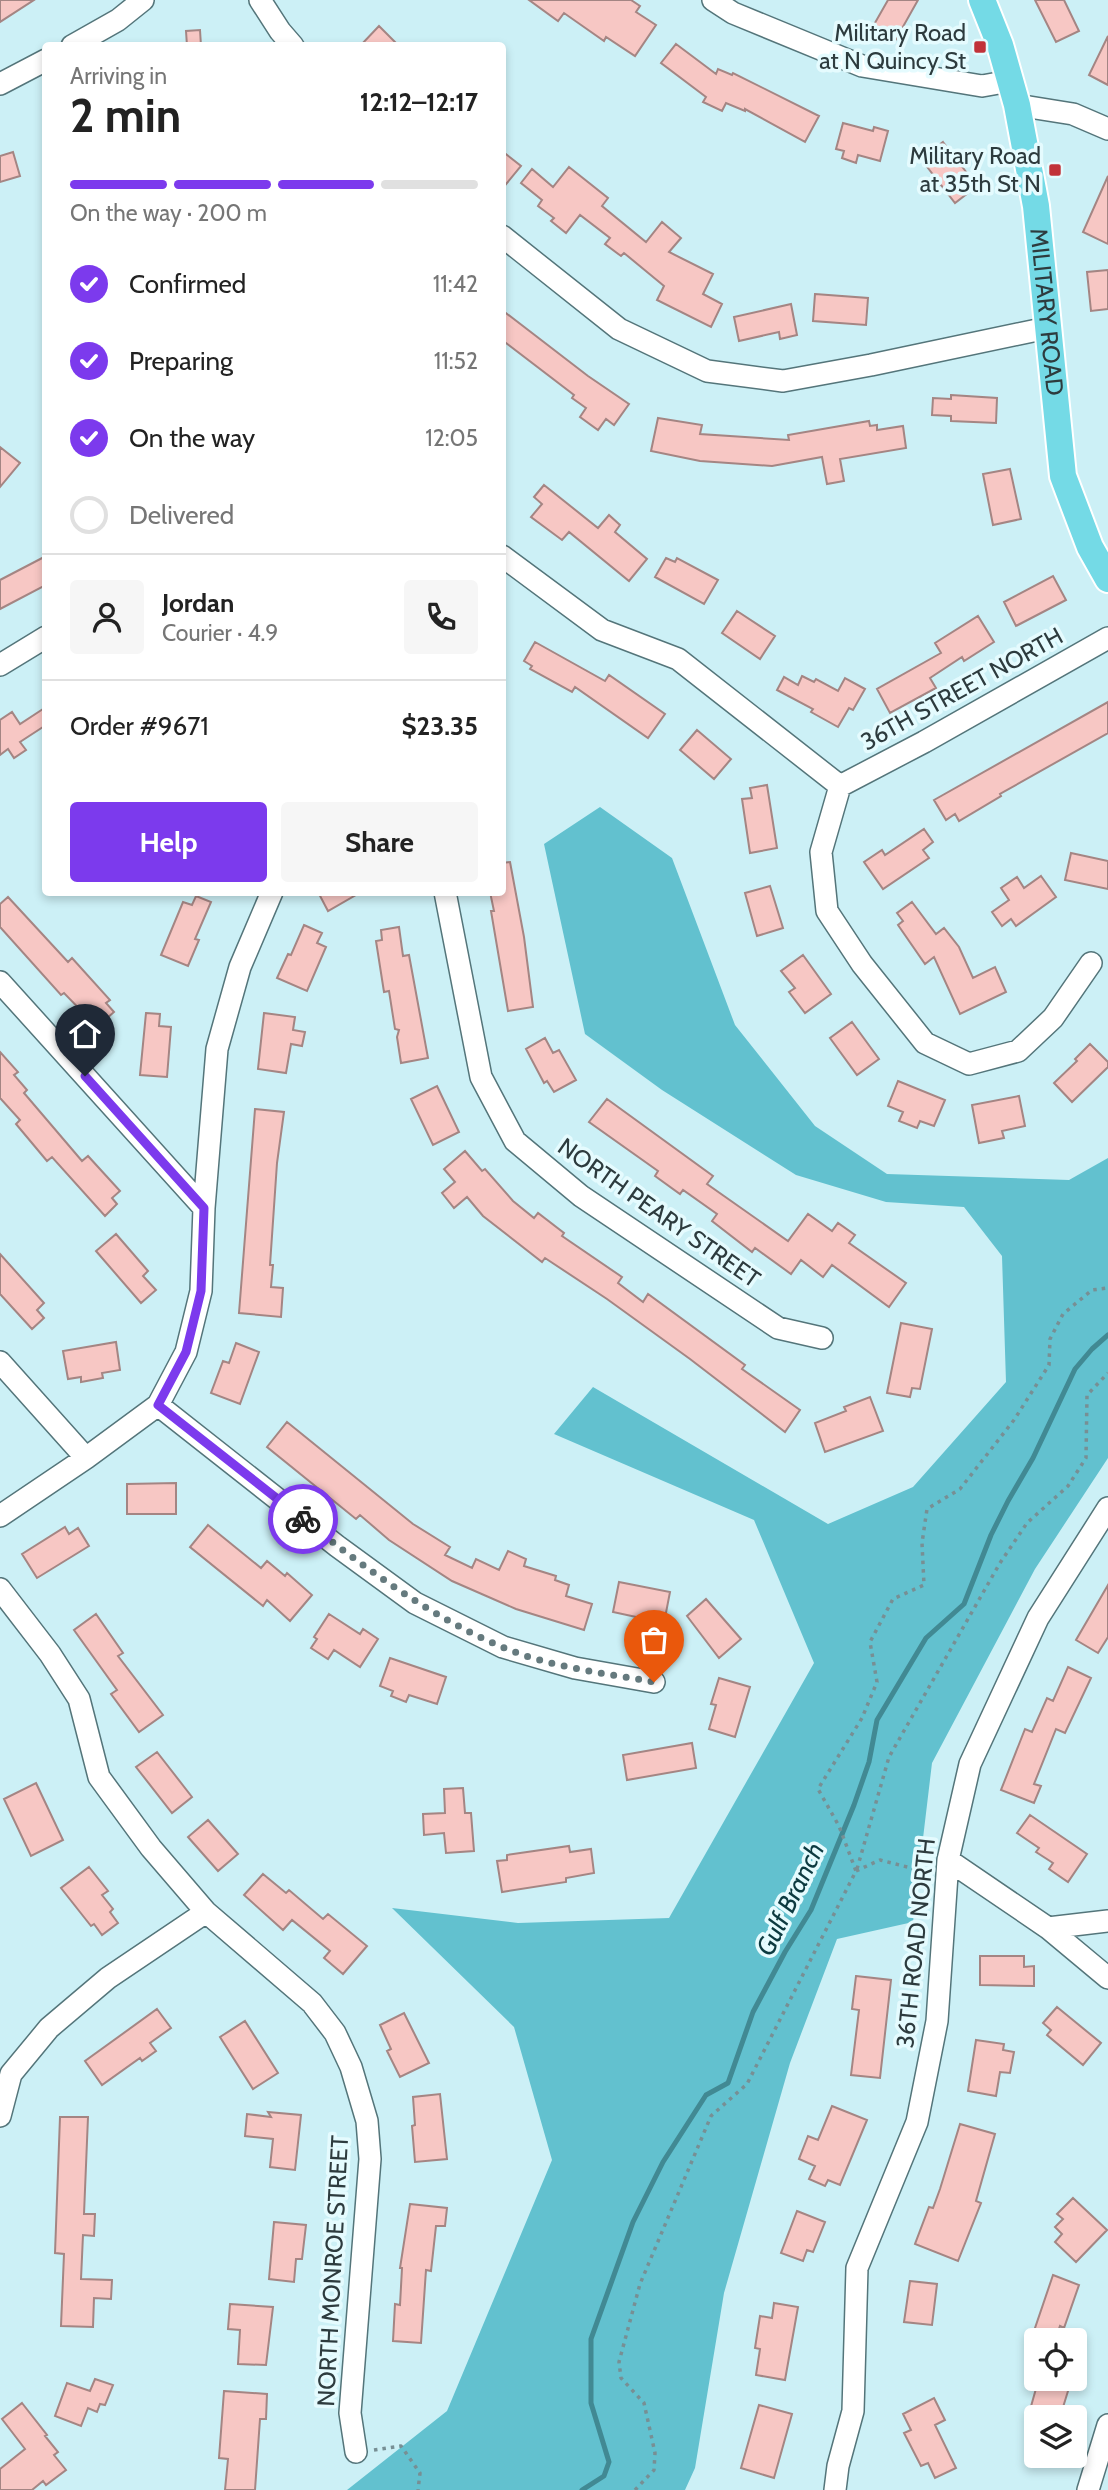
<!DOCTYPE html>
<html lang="en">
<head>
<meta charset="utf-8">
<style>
	:root { --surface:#fff; --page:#f6f6f6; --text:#222; --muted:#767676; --line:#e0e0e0; --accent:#7c3aed }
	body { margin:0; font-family:Cabin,sans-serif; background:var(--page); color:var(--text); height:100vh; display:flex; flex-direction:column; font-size:26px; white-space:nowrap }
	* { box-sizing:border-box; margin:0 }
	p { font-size:23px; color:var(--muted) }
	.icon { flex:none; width:38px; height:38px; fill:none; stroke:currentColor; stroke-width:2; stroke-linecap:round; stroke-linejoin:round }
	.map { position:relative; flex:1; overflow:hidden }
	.panel { position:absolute; left:42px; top:42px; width:464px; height:854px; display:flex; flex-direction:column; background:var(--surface); border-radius:7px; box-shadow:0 4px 10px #0003 }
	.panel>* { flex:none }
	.buttons { position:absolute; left:1024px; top:2328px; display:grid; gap:14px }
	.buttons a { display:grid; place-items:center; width:63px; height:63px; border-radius:7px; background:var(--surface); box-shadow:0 4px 10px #0003; font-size:35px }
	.pin { position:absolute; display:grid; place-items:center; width:60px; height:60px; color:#fff; margin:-72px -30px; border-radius:50% 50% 50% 0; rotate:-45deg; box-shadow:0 0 7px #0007 }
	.pin .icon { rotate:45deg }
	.courier { position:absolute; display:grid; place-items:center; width:70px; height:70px; margin:-35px; border:5px solid #7c3aed; border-radius:50%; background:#fff; color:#222; box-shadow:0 2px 9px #0007 }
	.headline em { font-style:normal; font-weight:700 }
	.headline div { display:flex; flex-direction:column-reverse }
	.headline { display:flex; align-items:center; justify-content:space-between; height:119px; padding:0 28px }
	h1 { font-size:46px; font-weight:700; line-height:52px }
	.bar { display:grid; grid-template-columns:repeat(4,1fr); gap:10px 7px; align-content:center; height:84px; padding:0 28px }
	.bar i { height:9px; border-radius:5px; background:var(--line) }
	.bar .on { background:var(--accent) }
	.bar p { grid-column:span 4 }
	.line { display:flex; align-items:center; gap:18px; padding:0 28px; border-top:2px solid var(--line) }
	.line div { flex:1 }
	.round { display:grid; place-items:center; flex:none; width:74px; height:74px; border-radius:7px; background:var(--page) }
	ol { padding:0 28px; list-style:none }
	li { display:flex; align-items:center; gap:21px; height:77px }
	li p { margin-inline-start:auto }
	li .icon { padding:7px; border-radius:50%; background:var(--accent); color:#fff; stroke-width:4 }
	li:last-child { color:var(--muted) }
	li i { width:38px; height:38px; border:4px solid var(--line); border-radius:50% }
	.action { display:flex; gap:14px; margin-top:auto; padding:14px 28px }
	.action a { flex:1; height:80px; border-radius:7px; background:var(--accent); color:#fff; font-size:28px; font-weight:700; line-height:80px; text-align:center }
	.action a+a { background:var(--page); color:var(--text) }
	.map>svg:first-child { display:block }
	.forest { fill:#62c1cf }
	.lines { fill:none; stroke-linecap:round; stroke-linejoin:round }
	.stream { stroke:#418993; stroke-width:5 }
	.building { fill:#f7c7c4; stroke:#a48583; stroke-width:2 }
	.minor-casing { stroke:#54757a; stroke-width:24 }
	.major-casing { stroke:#fff; stroke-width:30 }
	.path { stroke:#778f94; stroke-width:3.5; stroke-dasharray:3.5 5; stroke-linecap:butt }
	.minor { stroke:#fff; stroke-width:21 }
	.major { stroke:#74dae6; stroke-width:26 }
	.done { stroke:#657a7e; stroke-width:7; stroke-dasharray:0 12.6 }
	.route { stroke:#7c3aed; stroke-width:9 }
	.poi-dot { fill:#c13239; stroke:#e5fbfe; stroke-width:2.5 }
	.labels { text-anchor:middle; stroke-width:7; stroke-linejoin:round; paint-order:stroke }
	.poi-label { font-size:24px; fill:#2d3b3e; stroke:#e5fbfe; text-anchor:end }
	.street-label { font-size:24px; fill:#2d3b3e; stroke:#e5fbfe }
	.water-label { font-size:26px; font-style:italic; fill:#0c3a40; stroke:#e5fbfe }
</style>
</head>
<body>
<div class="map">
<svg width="1108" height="2490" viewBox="0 0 1108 2490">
	<rect width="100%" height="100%" fill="#ccf0f6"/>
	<path class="forest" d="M600,807L672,858L735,1025L815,1126L887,1174L1069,1180L1108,1158V1458L1035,1569L932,1763L913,1922L837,1939L790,2063L724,2293L695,2468L685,2490H347L447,2411L552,2160L514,2027L392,1908L518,1923L669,1918L814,1663L754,1520L554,1434L593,1387L828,1524L913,1487L1006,1382L1002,1256L964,1207L886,1202L796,1175L662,1090L585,1034L544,844Z"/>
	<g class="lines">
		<path class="stream" d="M582,2490L604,2476L609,2462L591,2403V2339L633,2222L663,2162L706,2095L728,2083L753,2012L785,1952L811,1910L854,1805L869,1762L877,1720L926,1638L964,1604L991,1535L1008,1501L1033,1458L1075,1369L1092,1349L1108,1335"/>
	</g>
	<path class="building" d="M0,0H34L0,22Z
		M529,0H631L640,6L636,12L656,25L635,56L606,37L604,41L564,13L558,21Z
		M888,0H918L895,41L872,28Z
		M1035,0H1064L1079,31L1056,42Z
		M379,26L399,46H360Z
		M200,30L201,46H187L186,31Z
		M1108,36V85L1089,75Z
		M676,44L716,74L718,69L732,75L733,73L819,116L805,142L745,109V111L726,103L722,111L703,102L706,97L661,63Z
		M843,123L873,131L874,127L888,131L880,161L858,155L856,163L842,158L844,151L836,149Z
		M943,142L977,186L955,203L921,159Z
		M502,151L521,166L502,189Z
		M13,152L20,176L0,182V156Z
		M569,167L608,198L602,206L646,242L662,222L681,238L669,252L713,274L703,294L722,304L711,327L657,300L664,286L624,253L621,256L605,244L610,238L580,215L566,233L551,221L554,218L538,206L542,200L521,183L532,169L553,187Z
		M1108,176V244L1083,232Z
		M1108,270V309L1091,311L1087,272Z
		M815,294L868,298L866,325L813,321Z
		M791,304L797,335L780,339L779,332L739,341L734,317Z
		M502,310L588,376L629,404L614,425L606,419L598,430L580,417L586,408L572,398L574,395L502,340Z
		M951,395L997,398L996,423L951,421V416L932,415L933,398L951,399Z
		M658,418L702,425L700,434L789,440L788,435L869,421L870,426L877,425V430L903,426L906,448L840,459L844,481L827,484L822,457L772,466L700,461L651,451Z
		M0,447L20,463L0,487Z
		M1010,469L1021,519L993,525L983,474Z
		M544,485L598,528L609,515L620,525L615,532L647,559L629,581L569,532L562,540L531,517L542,504L534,497Z
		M46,556V585L0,609V580Z
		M666,558L675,562L677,558L718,580L704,604L655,577Z
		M1053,576L1066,600L1016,626L1004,602Z
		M737,611L775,636L760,659L722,633Z
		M978,616L994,642L964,661L962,657L930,678L936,688L890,713L877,689L941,653L935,643Z
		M535,642L605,681L609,675L665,714L648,738L575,687L572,692L530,669L532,666L524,661Z
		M802,676L814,682L816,679L838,691L845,678L865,689L853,710L849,708L838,727L811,712L813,709L777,690L784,677L798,685Z
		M1108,702V733L1000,794L1001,796L959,821L955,814L946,820L934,800Z
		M46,707V725L20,742L26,750L14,758L8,749L0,755V720L12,712L20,724Z
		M697,730L731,759L714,779L680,750Z
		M767,785L777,848L750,853L742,799L752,798L750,788Z
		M924,829L933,842L923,850L929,858L883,889L864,862L882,850L885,855Z
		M1071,853L1108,861V889L1065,880Z
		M510,862L524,937L533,1007L508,1011L491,911H494L490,892H502V863Z
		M1041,876L1056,897L1016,926L1011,919L1002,926L992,912L1009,900L1001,888L1017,877L1024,888Z
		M770,886L783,928L757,936L745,893Z
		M318,892H361L328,911Z
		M196,896L211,902L195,939L199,940L188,966L161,955L183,902L192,905Z
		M8,897L68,962L72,958L110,1000L106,1003L114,1012L97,1027L64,993L61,995L0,927V904Z
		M912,902L936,934L944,928L959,947L973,978L995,967L1006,992L960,1014L934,957L925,964L898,925L903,921L897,913Z
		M304,925L322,933L317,943L326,947L307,991L277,978L288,954L291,955Z
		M399,927L403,956L409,955L428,1058L401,1063L397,1037L399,1030L395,1029L389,991L384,992L376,941L382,940L381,930Z
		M803,955L831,994L805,1013L789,992L795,988L781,971Z
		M146,1013L160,1014L159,1026L171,1027L167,1077L140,1075Z
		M264,1013L295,1017L293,1030L305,1032L302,1046L291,1044L286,1073L258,1069Z
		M852,1022L879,1059L857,1075L830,1038Z
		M545,1038L553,1053L559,1050L576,1080L554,1092L547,1081L544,1083L526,1049Z
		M1090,1044L1108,1062V1067L1072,1102L1054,1083L1077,1061L1075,1059Z
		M0,1052L18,1072L14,1075L27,1090L24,1093L82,1161L88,1156L120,1191L112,1198L117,1204L105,1216L52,1157L47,1161L16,1124L20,1120L0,1098Z
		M898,1081L945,1100L934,1126L920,1121L917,1128L899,1121L903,1112L888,1106Z
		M437,1086L459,1132L433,1145L411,1099Z
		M1019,1096L1025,1126L1002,1131L1004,1138L979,1143L972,1105Z
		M607,1099L713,1176L707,1184L788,1241L808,1214L832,1231L838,1223L855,1235L849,1243L906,1283L889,1307L832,1265L823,1277L801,1260L791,1274L755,1248L752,1252L712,1221L717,1214L683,1190L680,1194L655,1176L658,1171L589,1122Z
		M255,1109L284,1112L277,1163L270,1265H273L271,1287L283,1288L281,1317L239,1313Z
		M465,1151L482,1171L485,1169L513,1201L534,1218L538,1213L564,1233L562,1236L622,1277L618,1283L643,1302L648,1294L745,1365L742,1369L800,1410L785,1432L690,1359L607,1299L545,1258L542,1262L483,1216L467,1197L454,1208L442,1193L455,1182L444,1169Z
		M116,1234L148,1271L143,1276L156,1290L141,1303L96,1251Z
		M0,1254L44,1303L37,1310L44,1318L32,1329L0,1294Z
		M901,1323L932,1329L920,1389L912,1388L910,1397L887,1393Z
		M116,1342L120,1370L102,1373L103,1378L81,1382V1377L68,1379L63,1351Z
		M236,1343L259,1352L240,1404L211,1393L223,1361L229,1363Z
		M870,1397L883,1431L825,1452L815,1423L846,1411L844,1407Z
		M287,1422L413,1524L450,1547L445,1555L472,1568L476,1559L499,1570L508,1551L526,1559L524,1566L556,1576L555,1580L569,1585L566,1596L592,1604L584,1630L516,1609L452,1581L389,1540L360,1515L356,1519L267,1447Z
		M176,1483V1514H127V1484Z
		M208,1525L261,1568L267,1561L285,1576L287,1573L312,1595L290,1621L267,1600L263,1606L190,1547Z
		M65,1527L69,1534L78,1528L89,1546L37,1578L22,1554Z
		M619,1582L670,1592L664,1623L613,1612Z
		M1108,1585V1637L1098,1653L1076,1640Z
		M706,1599L741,1639L719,1658L687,1616Z
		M96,1614L123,1653L118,1656L163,1715L139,1732L111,1694L117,1690L74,1630Z
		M329,1614L360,1634L363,1629L378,1639L360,1667L334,1650L328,1659L311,1648L317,1639L314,1637Z
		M390,1658L446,1677L437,1704L409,1695L406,1702L391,1696L393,1691L380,1686Z
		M1068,1667L1091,1678L1065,1733L1056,1729L1034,1784L1041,1786L1034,1803L1001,1790L1025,1729L1032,1732L1047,1698L1053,1701Z
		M719,1678L750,1687L735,1737L709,1729L716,1705L711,1704Z
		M692,1743L696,1768L627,1780L623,1755Z
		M157,1752L192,1797L172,1813L136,1767Z
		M36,1783L63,1840L31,1856L4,1799Z
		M463,1788L465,1813H471L474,1851L446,1853L444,1833L424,1835L423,1814L445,1813L444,1789Z
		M1030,1815L1087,1854L1068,1882L1049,1869L1053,1863L1036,1852L1039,1848L1017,1833Z
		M208,1820L238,1854L218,1871L188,1837Z
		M569,1846L570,1852L591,1849L594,1873L566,1878V1882L502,1892L497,1861L507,1860V1855Z
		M89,1867L108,1891L102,1895L113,1909L110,1912L118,1923L102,1935L94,1924L91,1926L61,1888Z
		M263,1874L286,1893L289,1890L323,1919L328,1914L367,1946L343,1974L324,1958L330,1951L292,1920L283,1930L244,1895Z
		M980,1956H1024V1967L1034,1966V1986L980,1985Z
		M856,1976L891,1980L880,2078L851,2075L859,2010L852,2009Z
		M1057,2007L1101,2043L1083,2065L1047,2035L1051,2030L1043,2023Z
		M157,2009L171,2028L150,2043L156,2051L142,2061L140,2058L102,2085L85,2061Z
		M404,2013L429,2063L400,2077L387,2051L391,2049L380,2025Z
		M245,2021L278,2073L253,2089L220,2037Z
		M976,2040L1004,2044L1003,2050L1014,2052L1010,2073L1000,2072L996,2096L968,2091Z
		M440,2094L447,2159L415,2162L412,2126L415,2125L413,2097Z
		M832,2106L867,2120L840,2185L828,2180L825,2186L809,2179L815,2166L799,2159L808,2136L818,2140Z
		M268,2112L301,2115L295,2170L270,2167L273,2139L245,2136L247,2114L271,2117Z
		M60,2117H88L84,2214H95L94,2236L83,2235L81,2279L112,2280L111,2299L94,2298L93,2327L61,2326L64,2254L55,2253Z
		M960,2124L995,2134L976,2201L981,2203L958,2261L915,2244L929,2207L933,2208L940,2189Z
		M1073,2198L1107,2230L1076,2262L1055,2242L1062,2234L1055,2227L1063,2219L1057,2214Z
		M410,2204L447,2208L445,2226H436L431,2271L426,2270L421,2343L393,2341L395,2304L400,2305L402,2268H400Z
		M797,2211L825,2222L813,2252L807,2250L803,2261L781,2253Z
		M274,2222L306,2225L302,2259H296L294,2282L269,2279Z
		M1053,2275L1079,2285L1064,2328L1060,2326L1055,2340H1049L1033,2334Z
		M910,2281L937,2284L932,2325L904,2322Z
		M774,2303L798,2307L785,2380L756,2375L760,2349L755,2348L760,2316L772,2318Z
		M230,2304L273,2307L266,2365L238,2364L240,2330L228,2329Z
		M1039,2378H1072L1060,2417H1028Z
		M95,2379L113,2385L105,2405L100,2404L97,2412L88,2408L81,2426L55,2416L67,2383L90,2391Z
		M224,2391L267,2394L266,2419H260L255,2490H225L228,2459L219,2458Z
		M934,2398L945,2420L935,2425L956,2468L935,2478L928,2463L921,2466L904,2433L911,2430L903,2414Z
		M22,2403L47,2435L45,2436L58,2452L54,2455L66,2470L46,2485L43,2481L32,2490H0V2469L25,2449L2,2419Z
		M759,2405L792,2414L774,2478L741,2468Z"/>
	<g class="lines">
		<defs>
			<path id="minor" d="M260,0L280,31L293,46
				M713,0L733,13L862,66L982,86L1010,81
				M72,46L118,20L143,0
				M0,84L46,60
				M1017,105L1073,114L1108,129
				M502,236L619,329L707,371L783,381L871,365L1047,328
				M502,556L602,630L678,659L840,786
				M0,665L46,637
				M840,786L821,852L827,911L862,964L925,1043L969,1064L1018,1051L1053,1018L1091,963
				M840,786L924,742L1108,638
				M445,892L481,1077L515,1141L581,1196L778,1328L822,1338
				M0,982L204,1208
				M0,1362L86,1458
				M158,1405L337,1546L415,1603L503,1647L575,1668L654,1682
				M0,1516L86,1458L158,1405L186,1352L201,1291L204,1208L217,1049L240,967L272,892
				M0,1589L50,1654L79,1699L99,1777L151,1848L206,1912L312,2003L335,2033L351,2067L367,2121L370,2159L350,2413L356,2452
				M948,1860L1048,1928L1108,1978
				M1048,1928L1108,1921
				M0,2116L11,2074L49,2028L108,1978L206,1912
				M835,2490L838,2466L853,2411L857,2268L917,2122L937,2021L948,1860L970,1764L1038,1618L1108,1508
				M1088,2490L1108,2425"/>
			<g id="major">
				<path id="s1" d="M982,0L1000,45L1017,105L1036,206L1063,476L1090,547L1108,579"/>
			</g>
		</defs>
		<use href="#minor" class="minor-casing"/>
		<use href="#major" class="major-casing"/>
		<path class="path" d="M857,1869L889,1757L1000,1563L1027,1523L1068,1486L1086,1458L1087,1395L1108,1373
			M856,1871L880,1860L927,1872
			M374,2450L401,2446L420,2473L418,2490
			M635,2490L654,2470L655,2453L644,2403L621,2378L619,2362L640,2284L711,2116L747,2084L856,1871L839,1826L818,1789L862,1718L877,1682L870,1642L893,1599L924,1585L922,1543L927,1509L960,1489L1014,1420L1049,1365L1050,1339L1063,1314L1092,1290L1108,1288"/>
		<use href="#minor" class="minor"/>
		<use href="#major" class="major"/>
	</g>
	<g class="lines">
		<path class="done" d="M303,1519C365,1568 429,1616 502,1647C549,1667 603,1673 654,1682"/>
		<path class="route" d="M85,1076L204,1208L201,1291L186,1352L158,1405L303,1519"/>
	</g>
	<g class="poi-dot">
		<rect x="973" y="40" width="14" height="14" rx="3.5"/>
		<rect x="1048" y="163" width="14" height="14" rx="3.5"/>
	</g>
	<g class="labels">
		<g class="poi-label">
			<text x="966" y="41">Military Road<tspan x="966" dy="28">at N Quincy St</tspan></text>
			<text x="1041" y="164">Military Road<tspan x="1041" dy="28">at 35th St N</tspan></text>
		</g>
		<g class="street-label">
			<text dy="8" stroke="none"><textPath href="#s1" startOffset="320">MILITARY ROAD</textPath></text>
			<text transform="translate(962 689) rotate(-29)" y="8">36TH STREET NORTH</text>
			<text transform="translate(659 1213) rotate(35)" y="8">NORTH PEARY STREET</text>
			<text transform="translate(916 1943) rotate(-84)" y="8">36TH ROAD NORTH</text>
			<text transform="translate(333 2271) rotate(-87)" y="8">NORTH MONROE STREET</text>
		</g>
		<g class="water-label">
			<text transform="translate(790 1899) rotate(-64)" y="9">Gulf Branch</text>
		</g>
	</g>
</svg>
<div class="buttons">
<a><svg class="icon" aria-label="locate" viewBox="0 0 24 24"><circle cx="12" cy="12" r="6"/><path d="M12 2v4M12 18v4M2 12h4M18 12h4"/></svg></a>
<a><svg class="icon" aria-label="layers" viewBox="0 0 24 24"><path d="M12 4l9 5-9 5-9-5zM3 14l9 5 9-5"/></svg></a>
</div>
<div class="pin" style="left:654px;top:1682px;background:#ea580c"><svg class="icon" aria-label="bag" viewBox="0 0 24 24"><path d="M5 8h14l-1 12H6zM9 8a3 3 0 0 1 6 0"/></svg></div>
<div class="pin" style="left:85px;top:1076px;background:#1f2937"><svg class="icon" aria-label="home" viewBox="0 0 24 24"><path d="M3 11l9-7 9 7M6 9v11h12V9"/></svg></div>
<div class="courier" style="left:303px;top:1519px"><svg class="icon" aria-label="bike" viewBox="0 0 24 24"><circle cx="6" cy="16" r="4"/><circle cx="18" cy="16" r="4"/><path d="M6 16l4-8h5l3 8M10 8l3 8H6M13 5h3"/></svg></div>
<section class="panel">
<div class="headline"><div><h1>2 min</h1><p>Arriving in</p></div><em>12:12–12:17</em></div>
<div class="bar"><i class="on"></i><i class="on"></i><i class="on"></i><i></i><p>On the way · 200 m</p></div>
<ol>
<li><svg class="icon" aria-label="check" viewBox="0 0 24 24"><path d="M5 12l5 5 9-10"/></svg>Confirmed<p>11:42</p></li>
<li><svg class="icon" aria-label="check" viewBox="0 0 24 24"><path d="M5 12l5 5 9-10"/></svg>Preparing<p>11:52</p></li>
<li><svg class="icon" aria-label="check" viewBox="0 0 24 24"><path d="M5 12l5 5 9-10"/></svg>On the way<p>12:05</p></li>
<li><i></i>Delivered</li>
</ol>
<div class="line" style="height:126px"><a class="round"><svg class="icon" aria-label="person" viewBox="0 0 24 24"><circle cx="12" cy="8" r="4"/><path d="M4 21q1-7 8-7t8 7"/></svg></a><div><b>Jordan</b><p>Courier · 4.9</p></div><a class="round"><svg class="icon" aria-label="phone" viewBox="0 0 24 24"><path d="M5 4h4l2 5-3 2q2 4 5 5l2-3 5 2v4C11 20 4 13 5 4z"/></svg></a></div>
<div class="line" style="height:91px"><div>Order #9671</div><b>$23.35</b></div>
<div class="action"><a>Help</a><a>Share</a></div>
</section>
</div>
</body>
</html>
